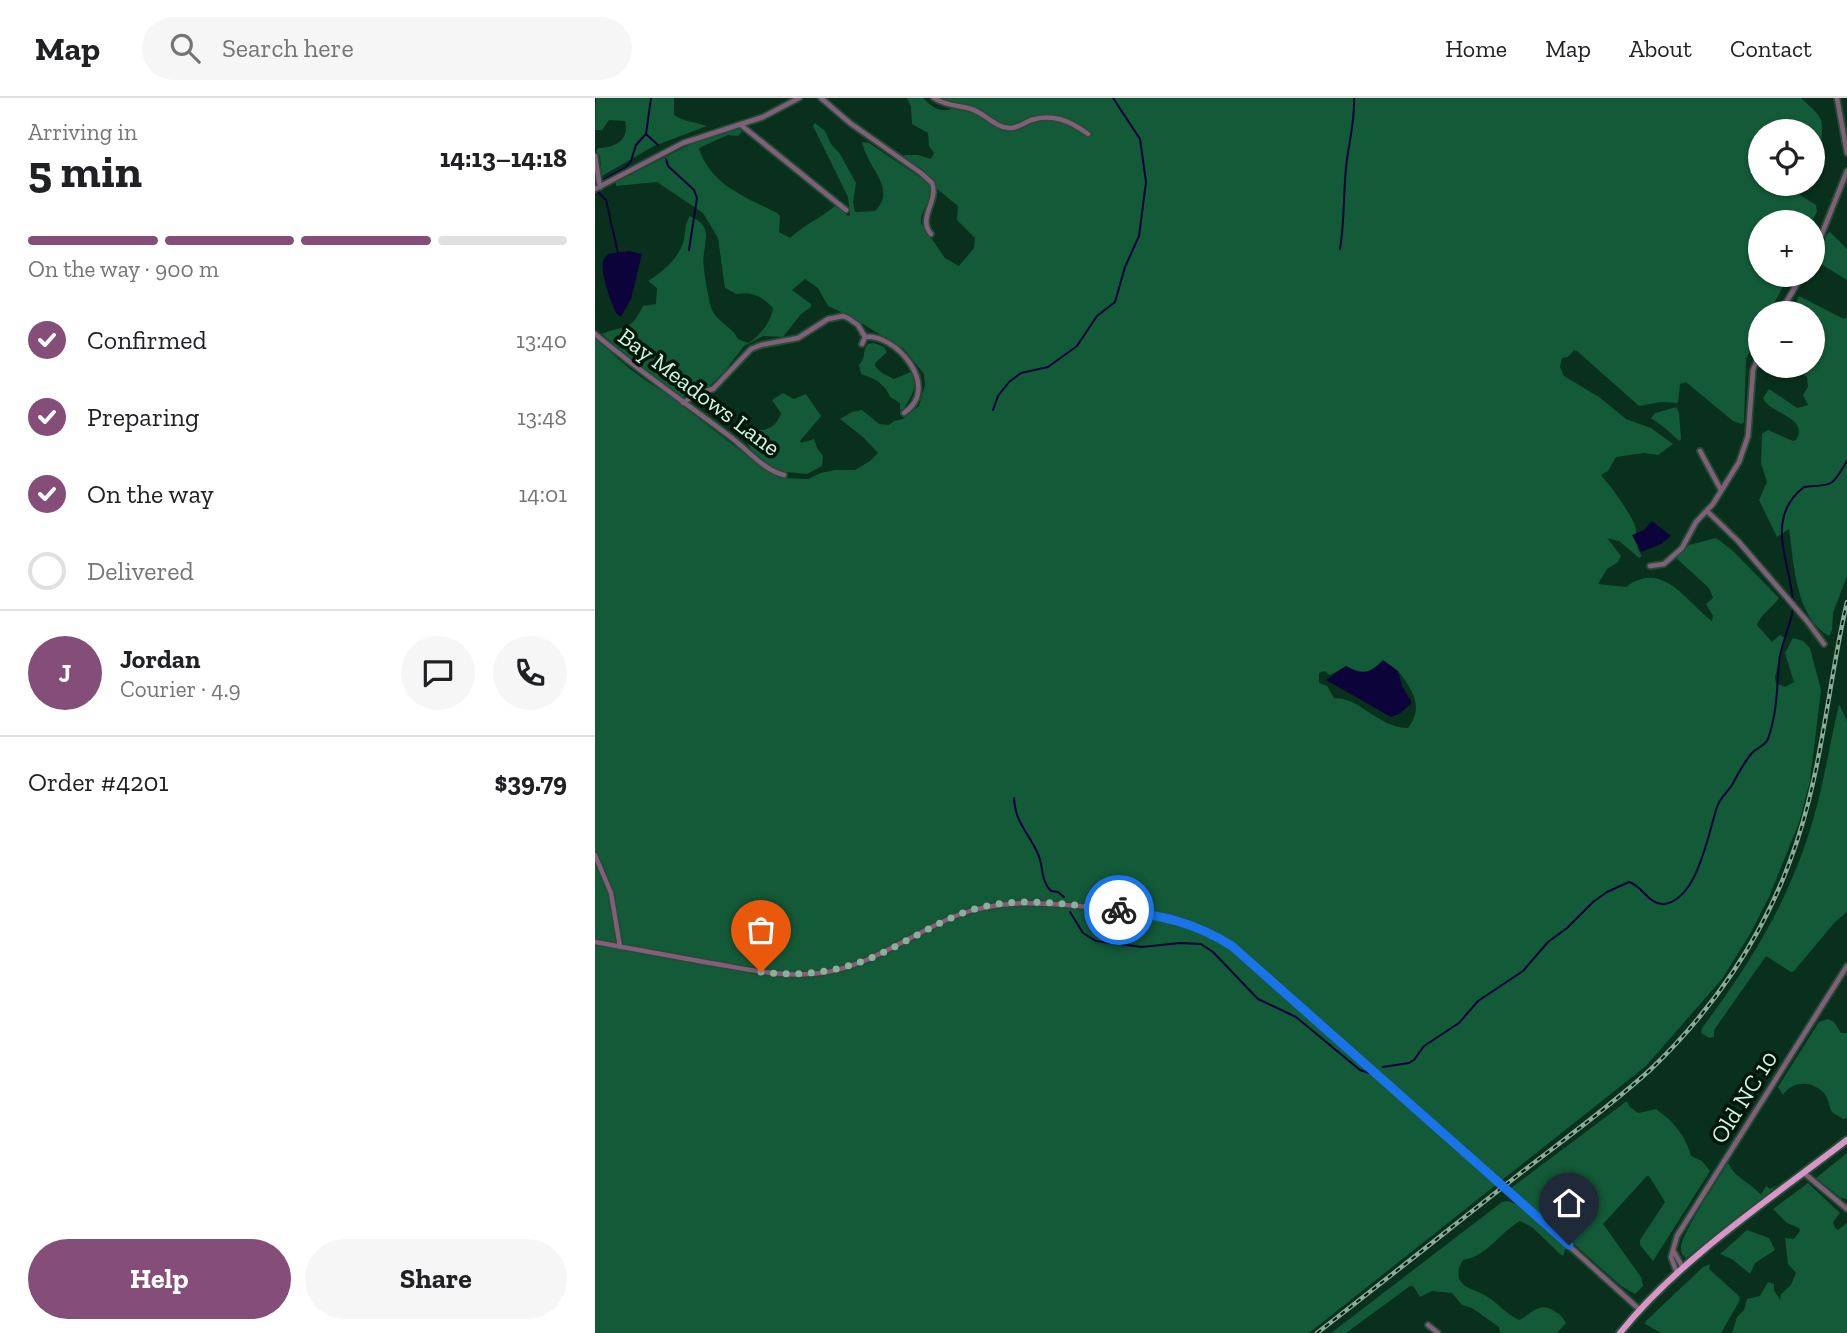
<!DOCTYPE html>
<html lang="en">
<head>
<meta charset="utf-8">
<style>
	:root { --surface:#fff; --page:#f6f6f6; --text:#202124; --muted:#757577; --line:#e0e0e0; --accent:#844e79 }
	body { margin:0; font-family:"Zilla Slab",serif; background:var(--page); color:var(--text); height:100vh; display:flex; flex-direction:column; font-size:26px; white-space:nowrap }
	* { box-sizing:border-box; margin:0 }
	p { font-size:23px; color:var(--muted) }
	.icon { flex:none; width:38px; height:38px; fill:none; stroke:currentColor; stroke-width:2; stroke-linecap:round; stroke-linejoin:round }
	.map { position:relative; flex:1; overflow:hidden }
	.side { display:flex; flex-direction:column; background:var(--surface); width:595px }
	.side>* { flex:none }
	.fabs { position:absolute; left:1153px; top:21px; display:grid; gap:14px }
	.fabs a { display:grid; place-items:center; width:77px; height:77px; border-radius:50%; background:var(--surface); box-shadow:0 2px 5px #0004; font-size:35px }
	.pin { position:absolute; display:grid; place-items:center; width:60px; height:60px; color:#fff; margin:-72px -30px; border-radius:50% 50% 50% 0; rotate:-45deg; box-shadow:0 0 7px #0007 }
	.pin .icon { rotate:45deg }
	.courier { position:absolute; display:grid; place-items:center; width:70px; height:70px; margin:-35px; border:5px solid #1a73e8; border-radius:50%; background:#fff; color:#222; box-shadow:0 2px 9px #0007 }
	.headline em { font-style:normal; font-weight:700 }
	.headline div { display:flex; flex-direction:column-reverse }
	.headline { display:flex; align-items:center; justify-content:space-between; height:119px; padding:0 28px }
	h1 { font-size:46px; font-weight:700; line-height:52px }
	.bar { display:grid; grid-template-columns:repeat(4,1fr); gap:10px 7px; align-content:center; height:84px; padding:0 28px }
	.bar i { height:9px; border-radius:5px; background:var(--line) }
	.bar .current { background:var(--accent) }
	.bar p { grid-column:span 4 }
	.line { display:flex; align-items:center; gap:18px; padding:0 28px; border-top:2px solid var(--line) }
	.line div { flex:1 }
	.round { display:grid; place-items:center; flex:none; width:74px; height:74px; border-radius:37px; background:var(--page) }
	ol { padding:0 28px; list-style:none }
	li { display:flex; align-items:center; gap:21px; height:77px }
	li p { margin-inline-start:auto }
	li .icon { padding:7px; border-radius:50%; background:var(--accent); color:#fff; stroke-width:4 }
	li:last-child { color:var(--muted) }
	li i { width:38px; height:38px; border:4px solid var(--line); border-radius:50% }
	.primary-button { display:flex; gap:14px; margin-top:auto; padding:14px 28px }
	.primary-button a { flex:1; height:80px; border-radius:42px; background:var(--accent); color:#fff; font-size:28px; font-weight:700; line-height:80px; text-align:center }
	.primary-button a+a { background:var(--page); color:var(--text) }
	header { display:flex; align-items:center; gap:42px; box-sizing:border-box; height:98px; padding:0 35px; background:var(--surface); border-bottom:2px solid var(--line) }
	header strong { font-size:33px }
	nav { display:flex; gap:38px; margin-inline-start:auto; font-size:24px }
	.search { width:490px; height:63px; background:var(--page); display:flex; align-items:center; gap:18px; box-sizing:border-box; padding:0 24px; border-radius:38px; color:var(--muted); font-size:26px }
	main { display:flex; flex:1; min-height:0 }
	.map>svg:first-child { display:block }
	.green { fill:#135a38; fill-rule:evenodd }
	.water { fill:#0b0339 }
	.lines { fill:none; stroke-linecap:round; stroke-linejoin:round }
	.stream { stroke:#0b0339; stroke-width:2 }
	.minor-casing { stroke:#244c37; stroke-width:8 }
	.major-casing { stroke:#244c37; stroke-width:10 }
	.minor { stroke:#805f77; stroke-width:4.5 }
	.major { stroke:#da95c7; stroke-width:6 }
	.rail-casing { stroke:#89ae98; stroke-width:4.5 }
	.rail { stroke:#001608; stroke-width:2; stroke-dasharray:5; stroke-linecap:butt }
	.minor-bridge-casing { stroke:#244c37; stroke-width:8; stroke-linecap:butt }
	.minor-bridge { stroke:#805f77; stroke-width:4.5 }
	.done { stroke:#8bb09b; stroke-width:7; stroke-dasharray:0 12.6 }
	.route { stroke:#1a73e8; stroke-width:9 }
	.labels { text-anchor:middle; stroke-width:7; stroke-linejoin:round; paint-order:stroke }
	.street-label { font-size:24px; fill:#d2f5df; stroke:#001608 }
</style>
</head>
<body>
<header>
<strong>Map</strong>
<div class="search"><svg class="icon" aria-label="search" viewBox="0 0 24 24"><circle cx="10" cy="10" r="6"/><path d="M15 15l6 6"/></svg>Search here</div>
<nav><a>Home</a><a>Map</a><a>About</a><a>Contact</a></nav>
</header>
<main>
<section class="side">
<div class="headline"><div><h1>5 min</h1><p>Arriving in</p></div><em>14:13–14:18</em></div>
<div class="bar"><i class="current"></i><i class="current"></i><i class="current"></i><i></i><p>On the way · 900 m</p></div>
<ol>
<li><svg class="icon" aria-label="check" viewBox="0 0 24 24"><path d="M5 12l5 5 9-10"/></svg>Confirmed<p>13:40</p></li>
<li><svg class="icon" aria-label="check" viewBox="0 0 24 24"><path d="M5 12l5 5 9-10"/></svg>Preparing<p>13:48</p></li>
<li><svg class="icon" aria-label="check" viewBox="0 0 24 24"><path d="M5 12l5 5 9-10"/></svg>On the way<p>14:01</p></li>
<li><i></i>Delivered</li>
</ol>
<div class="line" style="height:126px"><b class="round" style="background:var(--accent);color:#fff">J</b><div><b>Jordan</b><p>Courier · 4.9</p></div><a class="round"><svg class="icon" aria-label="chat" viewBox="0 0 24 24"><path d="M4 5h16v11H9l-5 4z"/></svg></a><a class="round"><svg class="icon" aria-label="phone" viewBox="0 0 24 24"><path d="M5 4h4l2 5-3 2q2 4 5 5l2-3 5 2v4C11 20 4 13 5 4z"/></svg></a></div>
<div class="line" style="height:91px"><div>Order #4201</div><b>$39.79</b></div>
<div class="primary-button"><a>Help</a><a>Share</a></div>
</section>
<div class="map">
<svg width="1252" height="1235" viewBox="0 0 1252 1235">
	<rect width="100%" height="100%" fill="#08301c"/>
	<path class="green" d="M1,0H79V17C89,24 100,24 112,28L59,48L7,78L5,58L1,53L3,50C20,50 35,42 30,23L14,22L7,32H0Z
		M312,0H328C337,9 344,15 357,11L344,0H1206C1213,7 1222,13 1226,22C1229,28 1224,68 1224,79L1218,77V33H1166V86H1188L1221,107L1222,114L1216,124H1166V177H1194L1174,215H1166L1165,233L1151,261L1149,325L1147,324V326L1138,323L1091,284L1085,286L1083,305L1066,304L1044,308L982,253L979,252L973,259L967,260L965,269L969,278L1004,299L1031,321L1056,330L1078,346L1063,357L1049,355L1021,359L1013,373L1006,377C1018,391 1031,409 1039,425C1044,438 1038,445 1047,458L1044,460L1024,443L1012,440L1026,458L1023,464L1012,471L1003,486L1031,489C1068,461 1091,504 1117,523L1118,518L1111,506L1118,500L1114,490L1081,460L1094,447L1121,440L1137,452L1184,500C1177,510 1166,516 1162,527L1177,544L1185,537L1190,540L1180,579L1181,585L1190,589L1199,584L1190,555L1198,540L1208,543L1215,550L1226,592L1215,683L1204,725L1174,799L1155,836L1127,881L1051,968L714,1235H0V239C22,261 44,280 71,295L168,370L188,380L213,381L226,375L240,372H260L275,363L283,355L269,340L245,321L257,314L267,312L284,326L294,327L299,323L308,321L324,308L330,287L329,276L309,251L253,217L233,208L223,190L210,181L197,192L216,206V209L206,216L188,239L168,238L149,248L129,274L111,291L101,292L87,299L65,285L7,236C30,226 35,235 48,208L61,206L62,190L53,183C66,175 83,161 88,145C91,136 89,126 95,118C123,130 105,148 109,171C110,181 114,206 118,214C125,225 139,231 143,241L153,245C165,238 176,224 178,210C168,199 157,193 142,196L130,190L123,140L108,115L62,84L21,88V84L108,40L145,31L147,34L143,38L133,37L106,49L104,51C117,88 149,98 182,115L185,118L184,134L195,140C210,126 225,121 241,107L253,118L255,117L253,99L218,28L220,25L230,33L236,46L245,56L261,85L258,104L260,114L280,113C303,91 272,70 267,44L274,45L332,84L337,93L326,119V125L350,160L364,168L379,150L380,140L362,122L363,108L341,90L337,81L308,60L310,57H323L336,61L339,55L334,48L333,35L317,26L316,9ZM751,568L764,575L779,572L803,573C818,592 829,609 813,630C781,629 767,600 739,600L732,588L724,585V575L729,573L735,577Z
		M1235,134L1252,151V182L1221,163L1232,136Z
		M1204,198L1249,221L1252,219V478L1238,515L1237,532L1234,538C1200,519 1199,465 1194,431L1182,439L1164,402L1172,384L1166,365L1167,336L1173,332L1198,343L1201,342C1215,319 1174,316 1168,300L1174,291L1202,310L1213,307L1208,297L1213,289L1212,279L1194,268H1218V215H1197Z
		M279,245L289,249L292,254L280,265V268L287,275L299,281L318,273C323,288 317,299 308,311L305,312V305L295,299C290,285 278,280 266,276L264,267C271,260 267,253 273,246Z
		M188,295L199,301L211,296L226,318L205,343L206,345L219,341L222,350L228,358L227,368L212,376L181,373L156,352L148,337L149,330C165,334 180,334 186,315L177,302Z
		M1081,309L1084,315L1086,341L1084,343L1070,330L1056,320L1060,315Z
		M1244,606L1252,623V814L1240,824L1199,873L1196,874L1171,858L1119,932V939L1114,940L1106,935L1107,930C1156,865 1195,801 1218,722C1229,684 1235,645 1244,606Z
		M1233,921L1239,924L1246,935H1252V1020L1248,1021L1237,1014C1234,1009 1234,1003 1231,998C1221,983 1198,981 1188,997L1183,989L1224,924Z
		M1032,1003L1034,1008L1043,1015L1061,1011C1078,1023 1091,1038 1096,1058L1107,1063L1115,1073L1058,1163L1045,1147V1142L1070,1104L1054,1078H1052L1008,1126L1046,1179L1048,1188L1040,1196L1026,1188L916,1090Z
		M1252,1055V1101L1246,1100L1221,1080Z
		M1133,1065C1140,1080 1156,1085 1166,1097L1171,1088L1175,1091L1182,1087L1164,1104L1091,1160C1087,1156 1086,1156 1086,1150C1086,1136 1124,1080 1133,1065Z
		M1213,1085L1245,1115L1238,1124L1240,1130L1243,1132L1252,1125V1235H1137L1142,1219L1149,1212L1152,1201L1165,1198L1173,1184L1179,1186V1192L1185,1202L1186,1196L1196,1187L1201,1175L1193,1166L1190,1140L1199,1141L1205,1133L1204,1130L1192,1125L1178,1111Z
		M913,1103L928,1109L971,1150L968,1158L965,1156L937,1129L925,1123C904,1135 893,1158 868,1162C864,1168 861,1177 866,1184C871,1191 884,1193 891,1198C903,1205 911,1216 924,1222C937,1216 944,1203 959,1213C965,1216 968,1219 971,1225L962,1235H905L904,1229L877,1210L867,1207L857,1195L837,1193L825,1199L818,1188H815L751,1235H736L907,1104Z
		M1152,1132L1174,1140L1180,1152L1160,1165L1155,1176L1137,1161L1125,1156Z
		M1115,1166L1114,1171L1144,1198L1145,1202L1126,1235H1066L1050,1226L1051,1223L1108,1169Z"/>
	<path class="water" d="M35,153L47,156L36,201L26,219L21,215C16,203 0,165 12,157C18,154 28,154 35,153Z
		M1057,423L1076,438L1066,446L1046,454L1037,437L1049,432Z
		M788,562L803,573L807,588L817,605L804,616L796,619L731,582L751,568C767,577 775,576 788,562Z"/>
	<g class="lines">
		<path class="stream" d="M51,36L63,47
			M71,61L73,68L99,92L102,100L94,152
			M4,70L6,81
			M6,83L31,69L36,63L41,47L51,36L56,0
			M0,86L1,85
			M3,94L11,102L23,155
			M745,151C750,121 748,91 752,61C755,40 760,21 759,0
			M398,312L403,298L414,284L426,275L453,269L482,248L502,218L520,204L530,169L544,138L551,84L545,41L518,0
			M1198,505C1196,464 1168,421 1209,389C1239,386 1236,390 1252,363
			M419,700C420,725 434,735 443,756C449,769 445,782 456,793L463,794L469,799
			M475,814L488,835L501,843L547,849L585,845L606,846L618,854L663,901L701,919L765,972L774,975
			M788,969L814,965L819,962L829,948L864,925L883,903L928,873L953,844L972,830L998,804L1012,794L1034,784C1048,788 1054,808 1070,806C1103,800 1113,736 1122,709C1125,700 1132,695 1137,687C1143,676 1149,664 1157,655C1162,649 1169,649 1173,641C1182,615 1182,591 1184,564C1186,546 1195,529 1198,511"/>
		<defs>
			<path id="minor" d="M226,0L255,25L326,75L337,85C344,103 322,120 336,136
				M339,0C351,8 363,7 376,11C390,15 400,30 415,30C423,30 429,25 436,22C458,15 475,23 493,36
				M1242,0L1252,55
				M146,27L251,112
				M0,58L5,89
				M0,91L88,45L168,19L204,0
				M1218,158L1252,73
				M1185,215L1207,177
				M0,236C43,272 88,303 133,337C151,350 168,372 189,377
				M270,239C299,234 348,289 309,315
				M88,305L103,295L118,291L156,251L166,247L203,240L233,221L248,218L253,220L263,227L270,239L267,246
				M1105,353L1126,392
				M1112,413L1143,443L1212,523L1229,546
				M1055,468L1069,466L1087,450L1101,424L1118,406L1144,364L1153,338L1158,272L1166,252
				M0,757L16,795L25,849
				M0,844C38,851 77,858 115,865C152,871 189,880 226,875C277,868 317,835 363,817C410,799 457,806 505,810C533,813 563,815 589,824C610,830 628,842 645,854L897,1079
				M1209,1075L1252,1111
				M920,1099L1045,1212
				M1079,1154L1088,1170
				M1082,1175L1076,1159L1082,1138L1252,868
				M833,1227L843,1235"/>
			<path id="major" d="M1025,1235C1083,1162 1178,1099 1252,1042"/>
		</defs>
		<use href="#minor" class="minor-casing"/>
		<use href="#major" class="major-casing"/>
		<use href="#minor" class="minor"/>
		<use href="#major" class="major"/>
		<defs>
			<path id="rail" d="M722,1235C788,1184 853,1132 918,1081C964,1045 1012,1011 1055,972C1116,914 1166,842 1195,763C1227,679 1232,590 1252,504"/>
		</defs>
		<use href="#rail" class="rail-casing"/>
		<use href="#rail" class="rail"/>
		<defs>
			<path id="minor-bridge" d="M897,1079L920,1099"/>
		</defs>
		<use href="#minor-bridge" class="minor-bridge-casing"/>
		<use href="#minor-bridge" class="minor-bridge"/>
	</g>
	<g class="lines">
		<path class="done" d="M166,874C208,879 246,874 285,856C315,842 344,823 376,812C423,797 476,807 524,812"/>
		<path class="route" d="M524,812C568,818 599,824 637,848L974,1147"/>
	</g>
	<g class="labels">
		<g class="street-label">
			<text transform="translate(104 294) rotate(37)" y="8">Bay Meadows Lane</text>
			<text transform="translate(1149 999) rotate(-58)" y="8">Old NC 10</text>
		</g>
	</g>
</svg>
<div class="fabs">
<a><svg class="icon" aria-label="locate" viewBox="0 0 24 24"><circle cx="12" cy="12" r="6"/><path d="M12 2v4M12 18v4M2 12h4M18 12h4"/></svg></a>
<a>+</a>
<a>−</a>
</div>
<div class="pin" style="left:166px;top:874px;background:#ea580c"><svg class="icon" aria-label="bag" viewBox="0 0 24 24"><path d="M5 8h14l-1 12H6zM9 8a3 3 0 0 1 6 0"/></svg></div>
<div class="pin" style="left:974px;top:1147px;background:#1f2937"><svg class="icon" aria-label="home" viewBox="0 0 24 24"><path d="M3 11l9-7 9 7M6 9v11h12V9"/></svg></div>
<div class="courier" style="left:524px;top:812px"><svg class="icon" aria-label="bike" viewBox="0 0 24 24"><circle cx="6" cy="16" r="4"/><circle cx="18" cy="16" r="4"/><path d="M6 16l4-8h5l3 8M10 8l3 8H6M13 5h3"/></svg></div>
</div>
</main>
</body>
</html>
